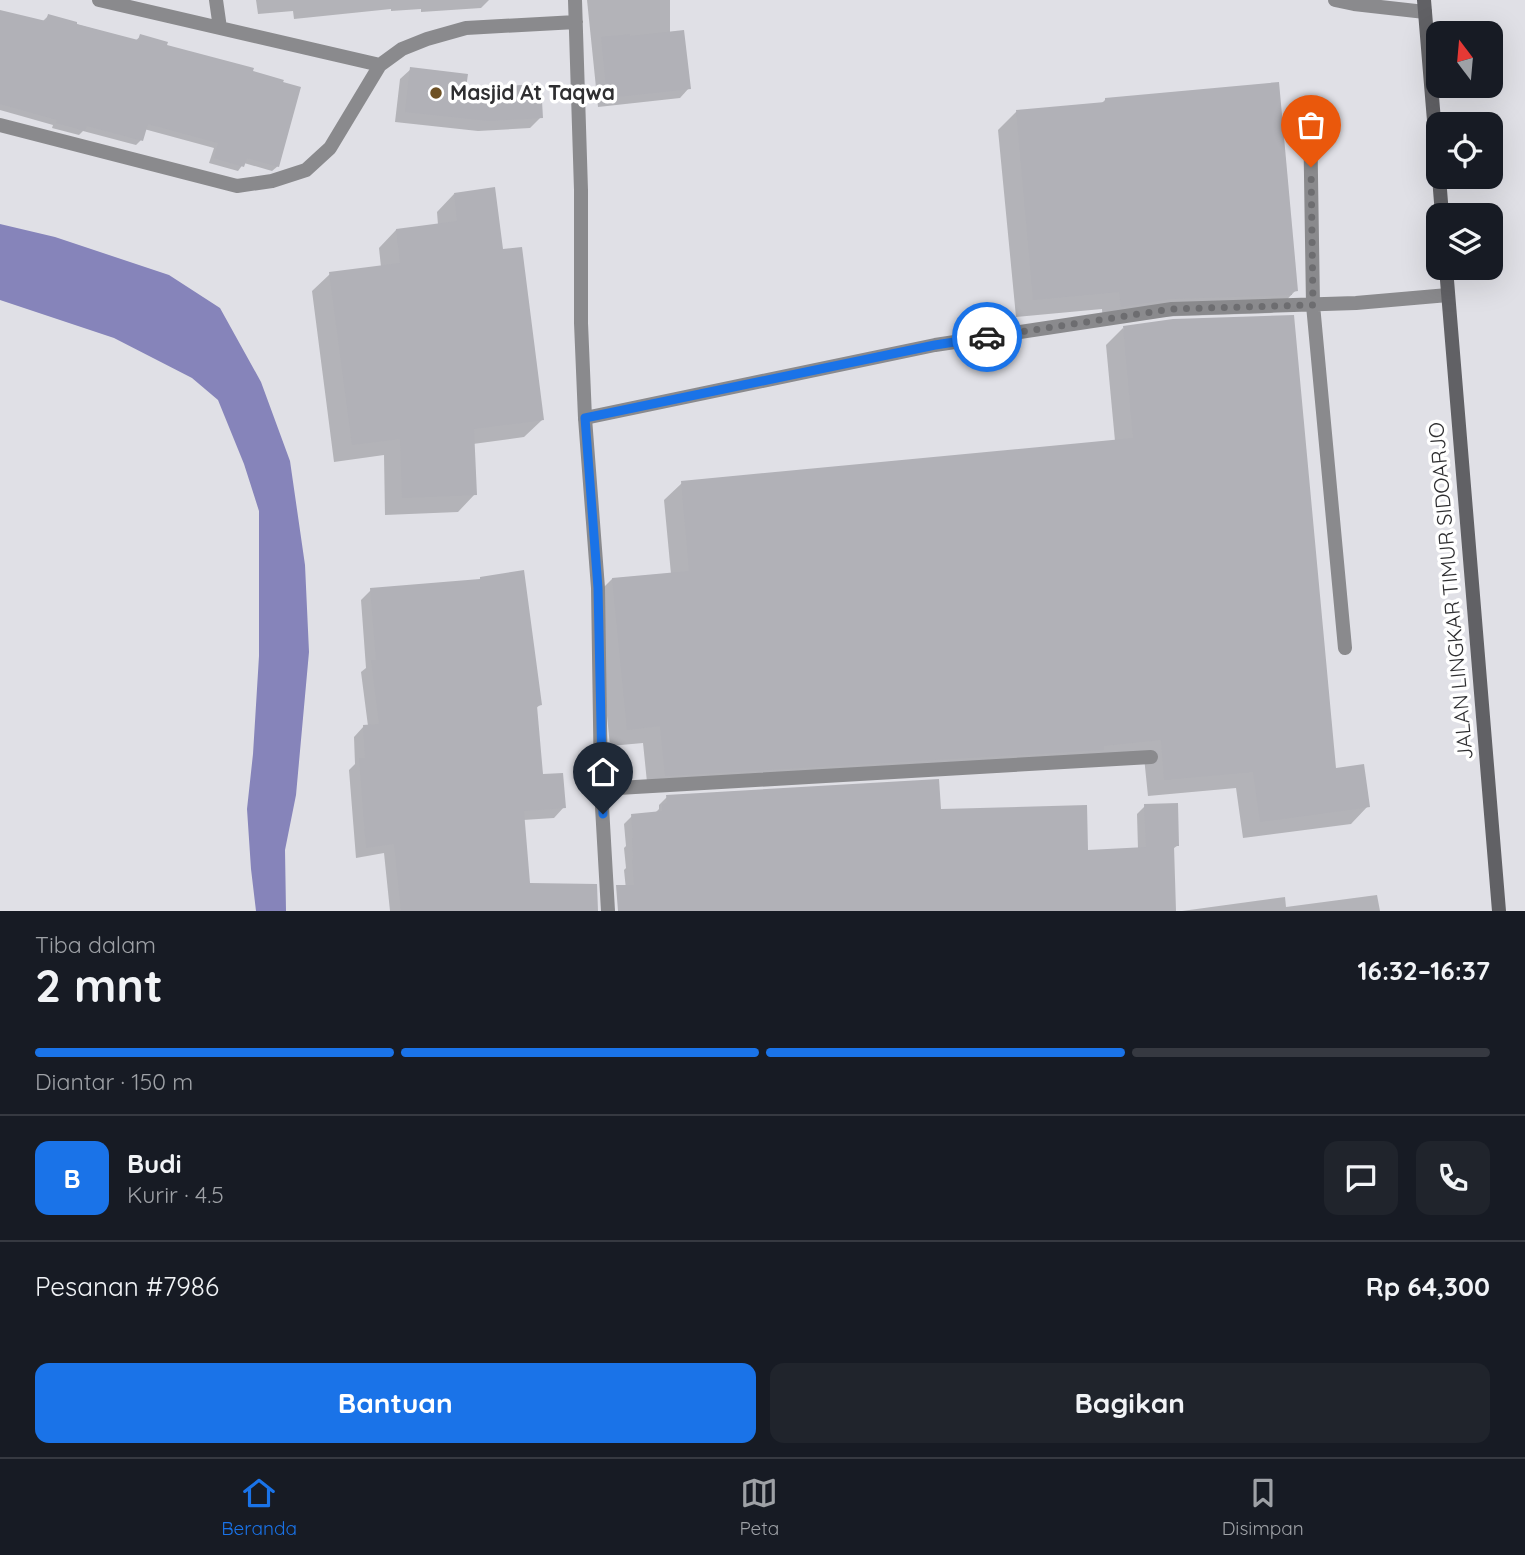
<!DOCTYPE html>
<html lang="id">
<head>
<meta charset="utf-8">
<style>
	:root { --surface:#171b24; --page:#20242c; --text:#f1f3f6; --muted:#9ea1a6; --line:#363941; --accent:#1a73e8 }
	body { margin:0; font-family:Quicksand,sans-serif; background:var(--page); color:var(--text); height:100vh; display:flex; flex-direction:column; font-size:26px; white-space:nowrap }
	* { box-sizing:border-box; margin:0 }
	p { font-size:23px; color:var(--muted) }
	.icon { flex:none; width:38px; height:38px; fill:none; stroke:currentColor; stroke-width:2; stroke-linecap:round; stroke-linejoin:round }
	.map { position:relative; height:911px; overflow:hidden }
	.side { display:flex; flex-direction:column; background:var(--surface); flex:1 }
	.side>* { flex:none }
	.needle { width:46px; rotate:344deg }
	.controls { position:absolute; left:1426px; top:21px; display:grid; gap:14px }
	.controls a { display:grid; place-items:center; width:77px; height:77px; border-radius:14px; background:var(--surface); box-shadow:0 7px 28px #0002; font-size:35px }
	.pin { position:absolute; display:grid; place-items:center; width:60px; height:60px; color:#fff; margin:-72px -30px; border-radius:50% 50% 50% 0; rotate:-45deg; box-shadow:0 0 7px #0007 }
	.pin .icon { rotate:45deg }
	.courier { position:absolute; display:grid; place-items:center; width:70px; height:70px; margin:-35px; border:5px solid #1a73e8; border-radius:50%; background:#fff; color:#222; box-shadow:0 2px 9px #0007 }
	.summary em { font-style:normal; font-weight:700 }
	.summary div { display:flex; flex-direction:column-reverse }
	.summary { display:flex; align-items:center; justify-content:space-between; height:119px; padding:0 35px }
	h1 { font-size:46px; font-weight:700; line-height:52px }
	.bar { display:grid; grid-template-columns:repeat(4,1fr); gap:10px 7px; align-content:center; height:84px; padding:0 35px }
	.bar i { height:9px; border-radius:5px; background:var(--line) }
	.bar .on { background:var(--accent) }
	.bar p { grid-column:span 4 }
	.line { display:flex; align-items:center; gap:18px; padding:0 35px; border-top:2px solid var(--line) }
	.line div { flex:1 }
	.round { display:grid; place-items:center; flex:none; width:74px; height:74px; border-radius:14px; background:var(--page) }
	.button { display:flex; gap:14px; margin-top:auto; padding:14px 35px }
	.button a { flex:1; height:80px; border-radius:14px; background:var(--accent); color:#fff; font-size:28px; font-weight:700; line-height:80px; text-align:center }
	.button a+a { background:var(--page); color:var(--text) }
	.menu { display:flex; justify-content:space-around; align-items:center; height:98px; border-top:2px solid var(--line); background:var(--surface); font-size:19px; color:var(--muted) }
	.menu a { display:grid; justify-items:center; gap:4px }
	.menu .on { color:var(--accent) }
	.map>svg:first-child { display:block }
	.water { fill:#8684ba }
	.shadow { fill:#0003 }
	.building { fill:#b1b1b7 }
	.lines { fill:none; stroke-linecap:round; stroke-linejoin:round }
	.lane { stroke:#8a8a8d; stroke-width:14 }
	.street { stroke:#8a8a8d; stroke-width:14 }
	.secondary { stroke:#616165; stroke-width:14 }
	.done { stroke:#6d6d70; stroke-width:7; stroke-dasharray:0 12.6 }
	.route { stroke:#1a73e8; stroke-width:9 }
	.poi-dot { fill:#6e5124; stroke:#fff; stroke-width:2.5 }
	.labels { text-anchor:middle; stroke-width:7; stroke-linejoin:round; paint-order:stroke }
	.poi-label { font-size:21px; font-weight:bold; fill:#2f2f31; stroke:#fff; text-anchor:start }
	.street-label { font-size:21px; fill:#2f2f31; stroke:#fff }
</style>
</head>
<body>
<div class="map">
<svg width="1525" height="911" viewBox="0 0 1525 911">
	<rect width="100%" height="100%" fill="#e0e0e6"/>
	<path class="water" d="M0,224L55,237L169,275L220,308L261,382L290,461L305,565L309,652L296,795L285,850L286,911H256L251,869L247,809L253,754L259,656V511L244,464L218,400L192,378L114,338L0,300Z"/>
	<path class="shadow" d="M256,0H489L481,8L421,12V9L391,11V9L294,19L293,11L258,14Z
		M587,0H670V33L689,88L680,98L598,107Z
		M0,11L42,22L48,16L135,41L141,36L164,47L278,166L272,171L244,163L238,171L209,163L214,148L144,129L141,140L136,145L83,131L79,135L52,128L53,125L0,110Z
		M411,69L464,90L541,117L530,128L478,131L395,122L400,79Z
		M1105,100L1296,290L1278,309L1272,313L1152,317L1103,324L1102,309L1016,317L998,130L1016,112L1101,104Z
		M454,194L501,251L542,420L524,437L473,444L475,494L458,512L385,515L384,455L334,462L312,291L330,274L381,267L379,248L396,230L438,225L437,212Z
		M1123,328L1334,770L1368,806L1351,824L1243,838L1236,788L1148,796L1144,757L648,792L643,743L610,746L595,596L612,579L671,574L664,500L682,483L1115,441L1106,345Z
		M371,590L540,705L535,709L541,776L564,807L554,818L523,820L529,885L545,911H390L384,853L356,858L349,770L355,764L354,737L364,726H368L361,672L366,668L361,600Z
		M667,797L939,811L1086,851L1138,849L1137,814L1145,806L1177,846L1083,911H669L628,909L624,870L626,868L624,848L626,846L624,824L632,816L654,814L659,809V805Z
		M1377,895L1380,911H1182L1285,897L1286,907Z"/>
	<path class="building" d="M0,10L46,21L48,14L77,22V24L138,40L140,34L168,42L167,45L254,68L253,71L284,80L283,82L301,87L279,167L247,158L244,167L214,158L218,143L148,124L143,141L87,126L85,131L56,123L57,120L0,104Z
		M684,30L691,89L607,98L601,37L630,34V36Z
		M410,67L468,74L466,88L541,84L543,118L489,121L405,112Z
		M1279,82L1298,291L1292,292V295L1172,299L1121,307L1119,292L1033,300L1016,110L1105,102V98Z
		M495,187L503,249L522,247L544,420L474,429L477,495L402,498L400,439L352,445L329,272L400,263L396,229L457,221L454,193Z
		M1294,315L1336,768L1364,764L1370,807L1260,822L1253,772L1164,780L1161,740L1104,746V750L665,776L660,726L627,730L612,578L689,571L681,481L1133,438L1123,326L1173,319Z
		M524,570L542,705L537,706L543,774L563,773L566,808L524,811L530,883L597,884L598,911H401L394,844L366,848L359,758H365L363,725L379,724L371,660H376L370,588L480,579V577Z
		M939,779L941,809L1087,805L1088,850L1146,847L1144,804L1178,803L1179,846H1174L1176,911H618L616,885H634L632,860L633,859L632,838H633L631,814L662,811V804L667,803L666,795Z"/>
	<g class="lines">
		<path class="lane" d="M1335,0L1354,4L1425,12
			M1310,112L1313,305L1345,648
			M585,418L935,345L1172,309L1356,303L1448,295"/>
		<path class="street" d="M99,0L380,65
			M216,0L220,28
			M575,0L581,190V323L585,418L598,588L601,789L608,911
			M0,125L237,186L272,181L306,170L330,148L380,65L402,49L427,39L466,28L576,22
			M601,789L1151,757"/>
		<path class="secondary" d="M1424,0L1438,169
			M1439,177L1442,215
			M1446,268L1499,911"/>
	</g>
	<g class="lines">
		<path class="done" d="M987,337L1172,309L1313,305L1311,167"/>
		<path class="route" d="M603,814L598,588L585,418L935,345L987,337"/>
	</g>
	<circle class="poi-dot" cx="436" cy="93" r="7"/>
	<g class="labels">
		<g class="poi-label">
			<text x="450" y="100">Masjid At Taqwa</text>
		</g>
		<g class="street-label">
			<text transform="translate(1451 591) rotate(-95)" y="7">JALAN LINGKAR TIMUR SIDOARJO</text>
		</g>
	</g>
</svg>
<div class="controls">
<a><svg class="needle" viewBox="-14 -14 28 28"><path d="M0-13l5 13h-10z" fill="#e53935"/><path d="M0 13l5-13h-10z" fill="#9ea1a6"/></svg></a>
<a><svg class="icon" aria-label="locate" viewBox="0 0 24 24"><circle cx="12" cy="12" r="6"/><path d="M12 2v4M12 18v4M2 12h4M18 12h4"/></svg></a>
<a><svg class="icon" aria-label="layers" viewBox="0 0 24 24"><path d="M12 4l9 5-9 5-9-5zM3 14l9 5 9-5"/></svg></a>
</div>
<div class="pin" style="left:1311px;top:167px;background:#ea580c"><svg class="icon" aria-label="bag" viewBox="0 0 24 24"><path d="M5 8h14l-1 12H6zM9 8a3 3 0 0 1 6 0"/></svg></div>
<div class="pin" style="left:603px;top:814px;background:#1f2937"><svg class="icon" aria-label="home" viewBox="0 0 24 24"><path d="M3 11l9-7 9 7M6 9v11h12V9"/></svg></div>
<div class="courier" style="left:987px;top:337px"><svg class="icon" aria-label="car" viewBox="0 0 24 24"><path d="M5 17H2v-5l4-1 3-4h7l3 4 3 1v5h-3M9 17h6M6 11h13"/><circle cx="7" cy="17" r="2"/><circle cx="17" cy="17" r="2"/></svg></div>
</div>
<section class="side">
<div class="summary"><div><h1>2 mnt</h1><p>Tiba dalam</p></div><em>16:32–16:37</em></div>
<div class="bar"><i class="on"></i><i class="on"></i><i class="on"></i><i></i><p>Diantar · 150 m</p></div>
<div class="line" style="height:126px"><b class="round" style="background:var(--accent);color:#fff">B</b><div><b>Budi</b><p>Kurir · 4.5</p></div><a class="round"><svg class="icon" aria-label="chat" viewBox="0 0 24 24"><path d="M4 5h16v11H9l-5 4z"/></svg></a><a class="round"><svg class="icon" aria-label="phone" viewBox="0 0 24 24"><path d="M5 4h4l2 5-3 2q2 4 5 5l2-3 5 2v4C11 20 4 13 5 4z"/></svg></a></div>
<div class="line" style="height:91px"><div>Pesanan #7986</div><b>Rp 64,300</b></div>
<div class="button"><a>Bantuan</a><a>Bagikan</a></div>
</section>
<nav class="menu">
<a class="on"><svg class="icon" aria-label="home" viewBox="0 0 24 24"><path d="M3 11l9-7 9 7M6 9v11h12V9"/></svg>Beranda</a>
<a><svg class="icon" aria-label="map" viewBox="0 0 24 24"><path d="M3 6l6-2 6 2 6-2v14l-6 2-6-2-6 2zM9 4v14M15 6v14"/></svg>Peta</a>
<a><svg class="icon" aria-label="saved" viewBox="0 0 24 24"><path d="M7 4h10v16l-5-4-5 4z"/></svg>Disimpan</a>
</nav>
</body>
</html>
